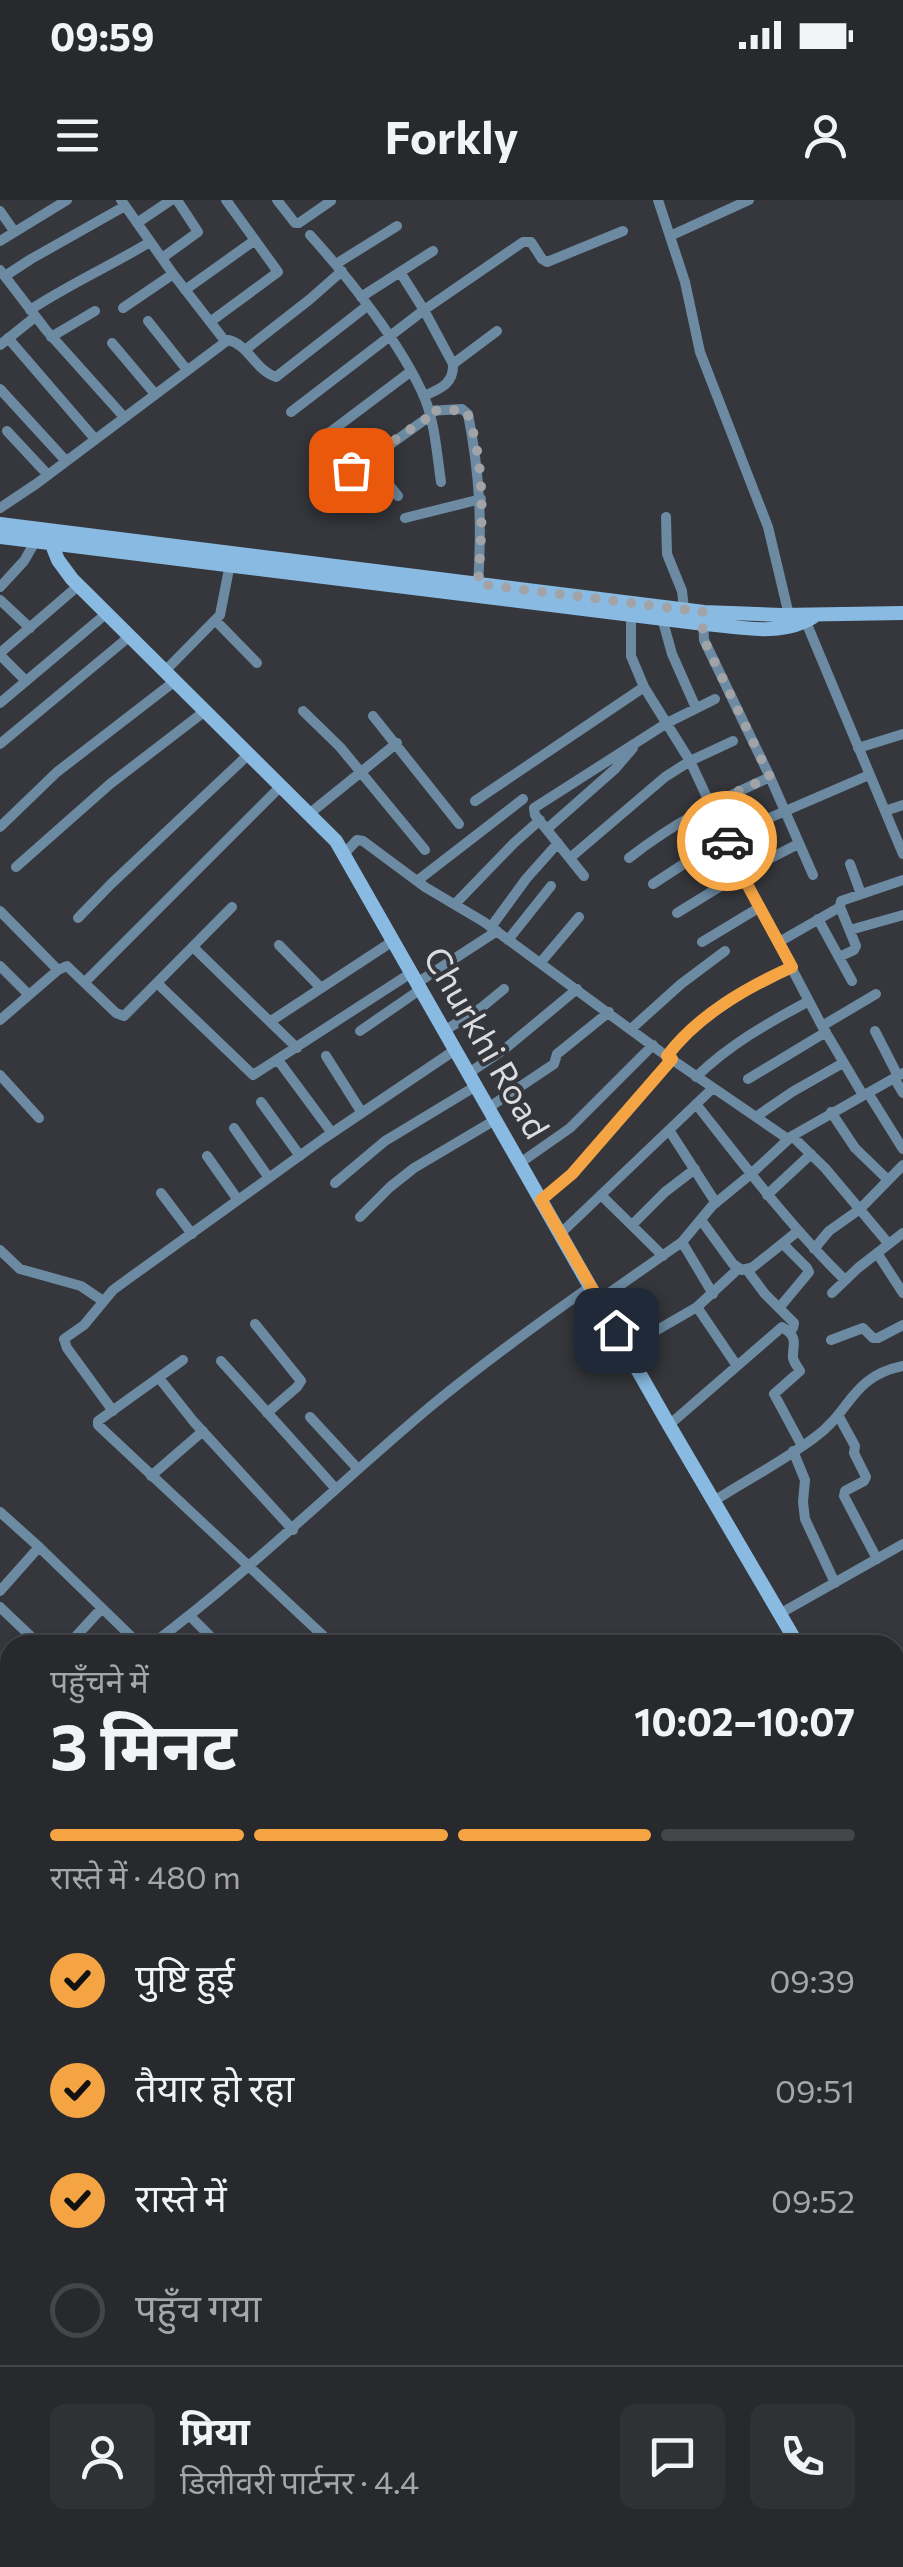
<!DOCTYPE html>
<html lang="hi">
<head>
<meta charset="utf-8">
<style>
	:root { --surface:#28292d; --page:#303135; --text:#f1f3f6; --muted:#a5a6aa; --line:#444549; --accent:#f4a443 }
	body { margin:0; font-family:Commissioner,"Noto Sans Devanagari",sans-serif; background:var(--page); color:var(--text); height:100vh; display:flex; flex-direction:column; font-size:38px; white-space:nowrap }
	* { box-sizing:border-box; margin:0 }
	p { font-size:32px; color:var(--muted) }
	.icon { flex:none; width:55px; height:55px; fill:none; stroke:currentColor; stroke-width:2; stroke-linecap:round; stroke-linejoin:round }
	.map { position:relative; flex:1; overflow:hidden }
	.sheet { position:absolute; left:0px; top:1435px; width:905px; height:932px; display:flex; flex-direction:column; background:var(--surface); border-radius:30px 30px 0 0; box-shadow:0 2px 8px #0004,0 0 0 2px var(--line) }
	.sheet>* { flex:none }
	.pin { position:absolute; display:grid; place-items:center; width:85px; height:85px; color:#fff; margin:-42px; border-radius:20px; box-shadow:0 5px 15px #0006 }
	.courier { position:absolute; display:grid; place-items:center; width:100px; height:100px; margin:-50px; border:8px solid #f4a443; border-radius:50%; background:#fff; color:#222; box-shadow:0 2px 12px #0007 }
	.headline em { font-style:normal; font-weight:700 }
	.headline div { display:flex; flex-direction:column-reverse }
	.headline { display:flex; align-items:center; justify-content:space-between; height:170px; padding:0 50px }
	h1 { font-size:65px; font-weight:700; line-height:75px }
	.bar { display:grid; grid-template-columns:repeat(4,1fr); gap:15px 10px; align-content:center; height:120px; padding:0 50px }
	.bar i { height:12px; border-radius:8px; background:var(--line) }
	.bar .active { background:var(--accent) }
	.bar p { grid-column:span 4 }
	.line { display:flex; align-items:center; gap:25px; padding:0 50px; border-top:2px solid var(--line) }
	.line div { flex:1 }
	.round { display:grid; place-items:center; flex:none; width:105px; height:105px; border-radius:15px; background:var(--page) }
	ol { padding:0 50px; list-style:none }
	li { display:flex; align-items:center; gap:30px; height:110px }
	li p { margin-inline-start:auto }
	li .icon { padding:10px; border-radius:50%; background:var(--accent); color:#111; stroke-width:4 }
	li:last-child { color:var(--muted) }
	li i { width:55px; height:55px; border:5px solid var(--line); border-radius:50% }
	.status { display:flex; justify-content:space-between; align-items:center; height:70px; padding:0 50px; background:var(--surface); direction:ltr }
	.status svg { height:28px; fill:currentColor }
	header { display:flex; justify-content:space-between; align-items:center; height:130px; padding:0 50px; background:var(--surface); font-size:45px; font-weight:700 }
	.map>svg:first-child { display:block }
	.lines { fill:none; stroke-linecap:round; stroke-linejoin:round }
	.street { stroke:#6c8ba3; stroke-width:10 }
	.secondary { stroke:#89bae1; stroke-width:14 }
	.primary { stroke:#b6dbf9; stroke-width:15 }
	.done { stroke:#a2a3a7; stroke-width:10; stroke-dasharray:0 18 }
	.route { stroke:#f4a443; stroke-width:12 }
	.labels { text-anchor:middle; stroke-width:8; stroke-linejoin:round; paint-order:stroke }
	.street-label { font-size:35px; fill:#dcdde1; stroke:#35373c }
</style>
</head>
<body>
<div class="status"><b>09:59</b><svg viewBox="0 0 49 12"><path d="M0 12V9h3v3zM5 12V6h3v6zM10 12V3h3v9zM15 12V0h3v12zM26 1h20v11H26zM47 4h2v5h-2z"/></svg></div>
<header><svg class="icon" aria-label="menu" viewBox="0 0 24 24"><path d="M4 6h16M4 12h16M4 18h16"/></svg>Forkly<svg class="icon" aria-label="person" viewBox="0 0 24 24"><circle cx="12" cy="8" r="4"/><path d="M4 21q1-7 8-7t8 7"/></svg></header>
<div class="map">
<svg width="903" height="2367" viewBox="0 0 903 2367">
	<rect width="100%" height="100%" fill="#35373c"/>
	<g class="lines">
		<path class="street" d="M121,0L173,74L225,141
			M277,0L295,23H299L331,1
			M658,0L685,82L700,152L768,327L789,415
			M0,11L14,31
			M137,23L171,0
			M310,35C348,77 403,146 425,199C435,224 437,255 441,282
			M670,36L749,0
			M0,41L67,0
			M162,58L198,32L177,0
			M336,64L397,26
			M0,70L46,130L124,217
			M400,72L424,110L453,164C454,184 440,189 424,196
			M5,76L31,59L125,6
			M185,90L255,40
			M361,97L433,51
			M123,108L173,74
			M30,110C68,85 110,66 150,42
			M148,121L187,170
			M210,122L278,72L226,0
			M51,137L95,111
			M8,138L95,239
			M112,143L155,194
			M0,145L35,117
			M245,150L309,100L342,71
			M453,164L497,131
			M0,189L66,261
			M429,211L462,209L468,214C480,275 482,322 478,385
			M291,212L424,110L523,42H531L542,59L547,62L623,31
			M7,231L48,275
			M317,242L410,172
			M369,260L398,296
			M335,262L346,269H356L430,216
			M0,308L36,284L228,140C248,144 256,171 276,177L367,106
			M666,317L667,354L682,391L684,409
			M405,318L481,299
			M0,387L24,361L35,342
			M0,400L30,428
			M631,414V456L644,487L690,561L748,685L822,826L863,895
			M662,418L672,454L696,508
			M703,420L704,440L770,577L813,675
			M216,421L257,463
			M806,422L903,654
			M0,453L78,386
			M0,455L26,481
			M165,471L220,415L230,364
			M0,503L107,413
			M303,511L340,547L425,650
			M373,516L459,624
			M0,544L130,436
			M858,548L903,534
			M475,601L644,487
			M885,611L903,605
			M309,614L397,543
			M0,627L57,572L175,481
			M547,629L615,569L633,548
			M344,654L357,640L363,641L425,687L484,722L661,852L788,939
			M570,658L665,577L690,561L733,541
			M629,658C675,622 717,601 770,577
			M850,664L861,694
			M16,667L110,584L205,511
			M584,676L535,615L534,608L667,523L715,499
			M417,681L523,599
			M653,684L725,637L869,575
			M455,704L514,643L540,620
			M0,711L58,770
			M677,713L742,673L798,644
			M78,718L111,684L249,554
			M818,719L852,781
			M491,727L526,679L558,643
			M850,730L903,715
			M508,740L551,686
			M702,742L760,707
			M779,742L840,707
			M279,745L320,787
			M193,747L297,848
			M839,757L854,750L856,746L840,707L841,701L903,680
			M541,762L579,717
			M0,766L29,795
			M85,782L281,586
			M157,783L253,875L411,773
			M417,783L497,731
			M0,820L58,770L67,766L116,813L124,816L232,707
			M271,821L393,741
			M822,826L876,794
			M631,829L681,784L725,751
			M360,831L421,789
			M444,831L481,808L504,789
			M875,831L898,876
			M326,856L362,913
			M667,856C698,816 746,788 792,767
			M278,860L332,933
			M469,873L506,848L577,789
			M0,875L39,918
			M696,877C730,844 768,823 809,801
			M894,878L903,893
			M748,879L826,832
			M868,893L903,949
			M261,902L300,956
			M696,904C744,965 790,1026 845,1080
			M488,908L554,864L557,854L609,812
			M831,912L855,948L887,979
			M757,916L792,892L843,863
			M234,928L269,978
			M669,930L716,1003
			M792,936L825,968L888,1043
			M207,956L238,1000
			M520,963L570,928L653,845
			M335,983L385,941L476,886
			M161,993L192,1034
			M601,995L663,1056
			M767,995L811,954
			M541,1000L572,973L672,859
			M360,1017L390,987L414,968L495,920
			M701,1020L733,1064L742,1070L753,1067L798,1031
			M632,1025L665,992L695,969
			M560,1034L713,888
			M682,1042L713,1094
			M814,1049L829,1031L860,1009L903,965
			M0,1050L20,1069L81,1086L103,1101
			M877,1053L903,1093
			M747,1070L765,1094L794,1123L793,1128L789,1131
			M832,1093L858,1068L903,1033
			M599,1100L682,1042L712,1006L751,974L792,936L903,873
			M697,1107L737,1166
			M779,1108L809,1072L807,1068L783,1044
			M255,1124L301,1181L297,1187L267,1213
			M831,1140L863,1128L873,1138H878L903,1125
			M626,1148L697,1107L738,1069
			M183,1160L98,1221V1225L333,1445
			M221,1161L336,1289
			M159,1178L194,1222L293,1330
			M113,1211L67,1148L64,1139L84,1125L113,1090L128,1079L323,939L455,850
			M838,1215L855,1246L854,1253L866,1277L864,1281L845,1291L844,1296L877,1359
			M310,1217L358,1269
			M669,1225L782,1127C800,1138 792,1145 793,1158C794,1163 798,1167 800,1171L774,1194L802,1246
			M793,1251L805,1280L803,1302L805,1319L835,1383
			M151,1276L203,1231
			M714,1301C747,1280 783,1261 814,1238C852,1211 850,1177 903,1166
			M0,1312L39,1347L140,1445
			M0,1391L39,1347
			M0,1407L40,1445
			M781,1413L903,1344
			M190,1416L219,1445
			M68,1445L102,1408
			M151,1445C250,1371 337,1285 431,1206C483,1163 537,1124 591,1086
			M0,1458L10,1467
			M0,1505L10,1515
			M0,1550L10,1539
			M0,1609L10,1601
			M0,1632L10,1643
			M2,1692L10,1686
			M0,1732L10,1747
			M0,1799L4,1800L10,1797
			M895,1864L903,1879
			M0,1872L10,1865
			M895,1926L903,1920
			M0,1931L10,1924
			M895,2110H903
			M895,2174L903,2193
			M0,2252L10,2266
			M77,2358L83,2367
			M272,2358L276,2367
			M345,2358L350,2367
			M390,2358L395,2367
			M431,2358L437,2367
			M545,2358L548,2367
			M695,2358L701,2367
			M163,2367L189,2358
			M577,2367L591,2358
			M624,2367L631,2358"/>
		<path class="secondary" d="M0,324L704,412L781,415L903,413
			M46,330L58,360L72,379L336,641L669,1225L798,1445
			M0,337L696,423C735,426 782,439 816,415
			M895,1625L903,1640"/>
		<path class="primary" d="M895,2037H903
			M0,2105L10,2104"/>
	</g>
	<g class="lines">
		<path class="done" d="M351,270L430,216L429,211L466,210C487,264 482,328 478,384L704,412L702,423L704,440L770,577L710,604L727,641"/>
		<path class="route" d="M616,1130L541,1000L572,974L672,859L667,856C698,815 746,788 792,767L748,686L727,641"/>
	</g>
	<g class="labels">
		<g class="street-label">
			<text transform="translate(486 843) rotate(60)" y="12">Churkhi Road</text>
		</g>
	</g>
</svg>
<div class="pin" style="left:351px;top:270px;background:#ea580c"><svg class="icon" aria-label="bag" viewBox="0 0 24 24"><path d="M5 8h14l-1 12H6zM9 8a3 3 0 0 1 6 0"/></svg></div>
<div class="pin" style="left:616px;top:1130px;background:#1f2937"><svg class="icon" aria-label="home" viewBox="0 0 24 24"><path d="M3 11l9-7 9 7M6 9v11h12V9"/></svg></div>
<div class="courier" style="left:727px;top:641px"><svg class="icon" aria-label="car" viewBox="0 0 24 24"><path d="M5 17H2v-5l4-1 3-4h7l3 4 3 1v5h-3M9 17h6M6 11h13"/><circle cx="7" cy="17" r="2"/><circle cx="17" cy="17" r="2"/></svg></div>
<section class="sheet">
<div class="headline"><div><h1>3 मिनट</h1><p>पहुँचने में</p></div><em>10:02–10:07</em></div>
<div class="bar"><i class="active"></i><i class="active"></i><i class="active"></i><i></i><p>रास्ते में · 480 m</p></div>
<ol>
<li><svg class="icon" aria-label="check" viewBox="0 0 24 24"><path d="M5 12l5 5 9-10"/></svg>पुष्टि हुई<p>09:39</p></li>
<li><svg class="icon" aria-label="check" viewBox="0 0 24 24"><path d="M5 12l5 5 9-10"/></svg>तैयार हो रहा<p>09:51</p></li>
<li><svg class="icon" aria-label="check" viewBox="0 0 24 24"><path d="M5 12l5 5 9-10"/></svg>रास्ते में<p>09:52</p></li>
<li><i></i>पहुँच गया</li>
</ol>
<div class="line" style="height:180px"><a class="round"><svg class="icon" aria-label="person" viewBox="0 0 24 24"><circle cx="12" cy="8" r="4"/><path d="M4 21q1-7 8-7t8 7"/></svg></a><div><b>प्रिया</b><p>डिलीवरी पार्टनर · 4.4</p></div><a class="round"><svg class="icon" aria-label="chat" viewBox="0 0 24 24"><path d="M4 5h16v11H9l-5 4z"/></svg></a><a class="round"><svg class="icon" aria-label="phone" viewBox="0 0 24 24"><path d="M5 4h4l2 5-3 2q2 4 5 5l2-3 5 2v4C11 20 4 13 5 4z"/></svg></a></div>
</section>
</div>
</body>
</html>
